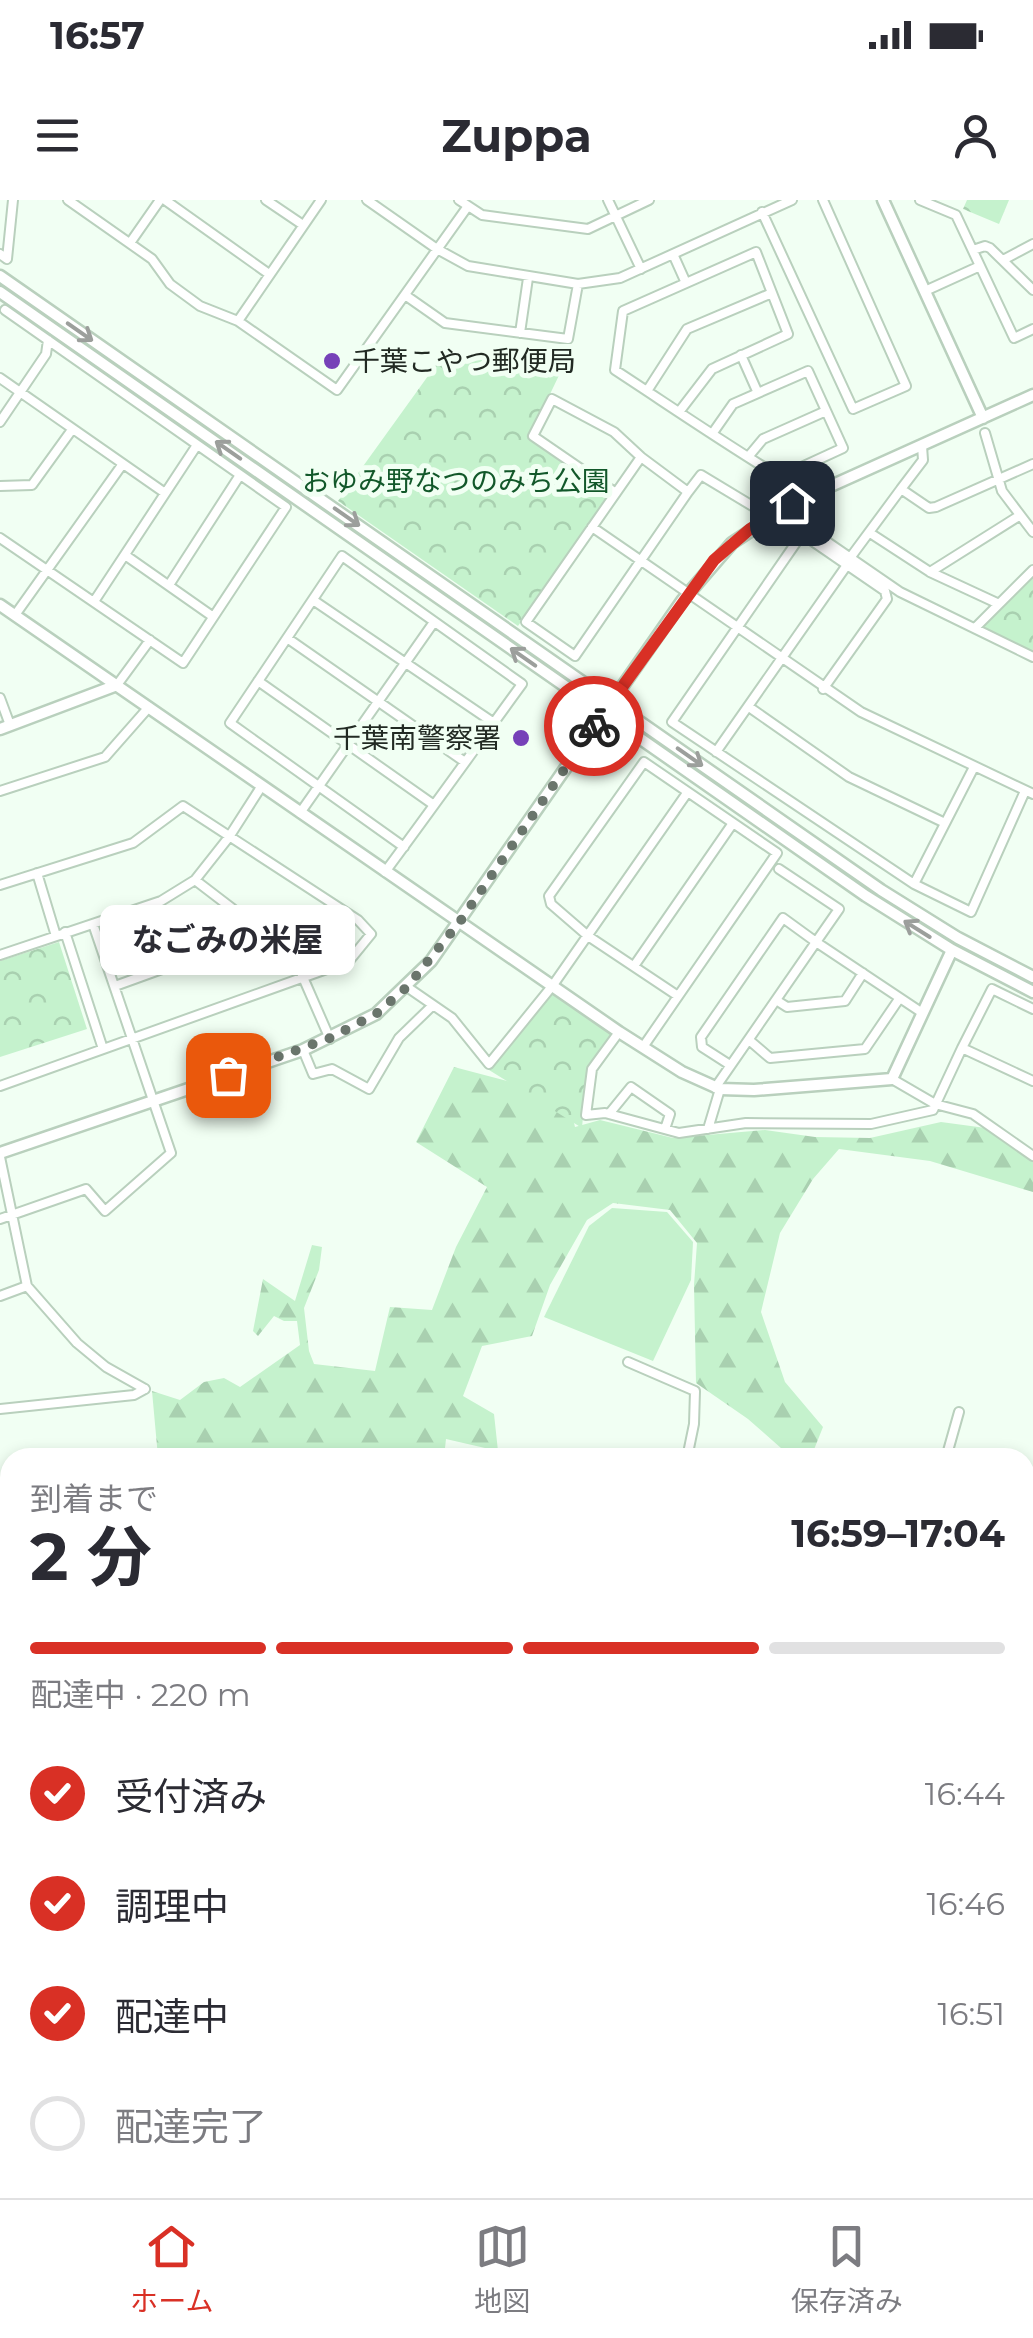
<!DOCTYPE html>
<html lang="ja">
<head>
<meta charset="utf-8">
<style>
	:root { --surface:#fff; --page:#f2f2f3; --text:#2b2b33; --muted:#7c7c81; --line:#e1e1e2; --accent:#d93025 }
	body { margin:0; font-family:Montserrat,"Noto Sans JP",sans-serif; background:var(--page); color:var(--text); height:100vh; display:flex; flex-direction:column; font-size:38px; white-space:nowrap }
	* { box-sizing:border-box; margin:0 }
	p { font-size:32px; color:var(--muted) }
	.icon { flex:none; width:55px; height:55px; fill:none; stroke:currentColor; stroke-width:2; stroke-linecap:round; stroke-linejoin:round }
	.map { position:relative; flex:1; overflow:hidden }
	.side { position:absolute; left:0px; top:1248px; width:1035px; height:752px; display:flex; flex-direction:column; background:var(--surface); border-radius:30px 30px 0 0; box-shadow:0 5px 15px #0003 }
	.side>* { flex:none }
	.pin { position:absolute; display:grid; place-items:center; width:85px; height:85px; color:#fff; margin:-42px; border-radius:20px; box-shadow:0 5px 15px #0006 }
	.courier { position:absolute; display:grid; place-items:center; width:100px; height:100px; margin:-50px; border:8px solid #d93025; border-radius:50%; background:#fff; color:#222; box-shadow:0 2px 12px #0007 }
	.bubble { position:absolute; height:70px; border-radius:15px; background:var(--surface); box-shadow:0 5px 15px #0003; font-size:32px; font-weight:700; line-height:70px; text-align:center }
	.summary em { font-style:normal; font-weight:700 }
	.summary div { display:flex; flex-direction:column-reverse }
	.summary { display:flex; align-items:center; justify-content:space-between; height:170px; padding:0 30px }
	h1 { font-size:65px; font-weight:700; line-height:75px }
	.bar { display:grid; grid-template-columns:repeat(4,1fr); gap:15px 10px; align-content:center; height:120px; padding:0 30px }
	.bar i { height:12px; border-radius:8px; background:var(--line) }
	.bar .selected { background:var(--accent) }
	.bar p { grid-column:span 4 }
	ol { padding:0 30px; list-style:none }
	li { display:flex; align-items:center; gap:30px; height:110px }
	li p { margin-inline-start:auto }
	li .icon { padding:10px; border-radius:50%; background:var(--accent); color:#fff; stroke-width:4 }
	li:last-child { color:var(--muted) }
	li i { width:55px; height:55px; border:5px solid var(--line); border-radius:50% }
	.status { display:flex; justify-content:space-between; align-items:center; height:70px; padding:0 50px; background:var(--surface); direction:ltr }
	.status svg { height:28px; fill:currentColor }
	header { display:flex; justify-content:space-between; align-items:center; height:130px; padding:0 30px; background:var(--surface); font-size:45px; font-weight:700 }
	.dock { display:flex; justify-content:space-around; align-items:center; height:140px; border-top:2px solid var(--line); background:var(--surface); font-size:28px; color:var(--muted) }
	.dock a { display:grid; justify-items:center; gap:5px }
	.dock .selected { color:var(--accent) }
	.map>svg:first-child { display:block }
	.built { fill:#ddfbe2 }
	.forest { fill:url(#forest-firs) }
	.park { fill:url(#park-crowns) }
	.pitch { fill:#c5f2cd }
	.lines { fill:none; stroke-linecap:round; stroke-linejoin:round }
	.minor-casing { stroke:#b9d0bd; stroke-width:12 }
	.tertiary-casing { stroke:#b9d0bd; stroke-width:15 }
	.minor { stroke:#fff; stroke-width:8 }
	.tertiary { stroke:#fff; stroke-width:10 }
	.oneway { stroke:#9c9f9c }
	.done { stroke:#6a756c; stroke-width:10; stroke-dasharray:0 18 }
	.route { stroke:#d93025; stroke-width:12 }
	.poi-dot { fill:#7641b8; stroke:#f1fff3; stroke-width:4 }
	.labels { text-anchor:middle; stroke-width:10; stroke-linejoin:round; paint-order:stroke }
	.poi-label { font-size:28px; fill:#222a23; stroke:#f1fff3; text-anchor:start }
	.park-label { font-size:28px; fill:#12582a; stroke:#f1fff3 }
</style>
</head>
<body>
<div class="status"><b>16:57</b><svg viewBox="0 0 49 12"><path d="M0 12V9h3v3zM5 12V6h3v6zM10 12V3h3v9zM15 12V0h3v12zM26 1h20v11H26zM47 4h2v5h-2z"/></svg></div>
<header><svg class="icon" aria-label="menu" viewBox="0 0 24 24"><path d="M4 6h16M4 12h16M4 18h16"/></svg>Zuppa<svg class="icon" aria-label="person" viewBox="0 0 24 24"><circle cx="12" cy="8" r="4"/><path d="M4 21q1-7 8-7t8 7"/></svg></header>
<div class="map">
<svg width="1033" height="1998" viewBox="0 0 1033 1998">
	<defs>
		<pattern id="forest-firs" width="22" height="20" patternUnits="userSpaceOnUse" patternTransform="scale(2.5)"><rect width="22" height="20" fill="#c5f2cd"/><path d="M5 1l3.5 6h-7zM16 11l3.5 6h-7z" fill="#a9d0b0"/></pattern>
		<pattern id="park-crowns" width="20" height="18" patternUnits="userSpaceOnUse" patternTransform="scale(2.5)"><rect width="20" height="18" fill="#c5f2cd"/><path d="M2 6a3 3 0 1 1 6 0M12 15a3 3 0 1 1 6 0" fill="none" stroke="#a9d0b0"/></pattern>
	</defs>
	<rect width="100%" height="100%" fill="#f1fff3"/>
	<path class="built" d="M719,1990H797L801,1998H716Z"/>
	<path class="forest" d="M454,867L511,882L570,906L575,927L600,920L673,938L765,930L815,937L870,938L941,922L993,929L1033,959V992L930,961L839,949L813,979L780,1033L761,1112L785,1182L823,1227L811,1257L790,1256L748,1219L696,1183L694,1085L697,1043L670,1010L613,1003L587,1020L550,1085L532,1136L482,1146L463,1196L494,1214L498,1251L446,1239L444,1257L206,1258L172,1252L171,1257H158L152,1191L180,1200L204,1182L224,1178L240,1187L300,1145L297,1121H284L274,1116L258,1136L253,1131L263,1079L295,1101L312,1045L322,1047L319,1070L304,1108L309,1151L314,1164L375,1171L390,1107L432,1110L456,1047L487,987L416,942Z
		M1033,1722V1816L1025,1818V1724Z
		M446,1990H711L709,1998H441Z
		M838,1990H1002L1007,1998H822Z"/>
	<path class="park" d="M967,0H1009L999,24L963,9Z
		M446,151L563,167L529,238L610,294L518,426L338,301Z
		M1033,376V453L980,426Z
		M59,742L87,829L0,857V761Z
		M551,793L612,835L587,871L582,928L489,870Z
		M1,1358L10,1390V1482L0,1493Z"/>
	<path class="pitch" d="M612,1008L667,1012L693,1042L691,1080L653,1161L544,1117L589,1026Z"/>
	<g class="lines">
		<defs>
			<path id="minor" d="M68,0L152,59L170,84L200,106L238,121
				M165,0L269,74
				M266,0L303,25
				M321,0L238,121L337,190L468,6
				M367,0L437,49L468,66L578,84L620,78L792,0
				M459,0L482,15L588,29L649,0
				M608,0L641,69
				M920,0L956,15L1014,138L1033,129
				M762,12L853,209L906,186L823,0
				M130,43L160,0
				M973,50L985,46L990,48L1033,90
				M0,54L7,59L13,0
				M673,54L686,83
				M1003,60L1033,44
				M925,91L980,66
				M405,95L445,123L568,139L578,84
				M520,133L528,78
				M741,155L757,191
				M0,178L165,293
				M647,191L687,129L772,93
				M679,212L712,169L788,134L756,52L623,111L615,170C670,206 724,243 780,277L843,248L808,171L733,204L712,234
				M0,222L46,154L48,140
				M985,233L1002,291L1033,332
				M641,257L526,422L575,456L688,292
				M748,257L763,239L826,211
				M0,286L32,285L71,231
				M901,289L923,260L922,246
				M616,293L533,236L552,199L614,232L641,257L688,292L701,275L769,316
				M791,317L900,392L1033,457
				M592,327L861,512L1033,594
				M870,333L930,372L999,404
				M0,338L183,463L286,307L5,110
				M125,355L212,416
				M850,358L901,289L929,308L936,307L1033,264
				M930,372L1019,316
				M169,385L240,275
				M95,400L197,245
				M313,400L494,523
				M15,415L122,265
				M975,428L1033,370
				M287,438L465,562
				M258,481L434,605
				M117,485L150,440
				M823,489L887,399L885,391L802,334L672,522L914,684L971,712L1025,591
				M0,498L10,525
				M749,507L849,577L945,623
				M716,552L847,365
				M0,591L105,557L149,507
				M300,613L434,422
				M385,672C431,610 476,547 522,484L342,356L230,523L404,647
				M37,673L56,736
				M195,680L242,716L288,743L330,839
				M914,684L974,567
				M0,685L133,643L183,606L358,720L371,734L349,761L0,886
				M65,732L103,849
				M0,755L161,701L195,680L229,637L261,587
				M634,766L733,623
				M115,786L220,748L242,716
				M407,787L452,818L489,864L553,785L687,593
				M776,800L787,807L845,801L863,773
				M619,832L592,869L586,915L605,913L679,933L746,923L871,924L933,910L962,848L1033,881
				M749,840L770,858L865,849L899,799
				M643,847L777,653L644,562L549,696L551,704L588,736L678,796
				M962,848L992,789L1033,809
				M303,850L313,874L332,869L369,889L399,838L432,806
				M730,865L702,847L701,837L783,718L816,742L839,709L779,669
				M892,879L935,904L973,914L1033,956
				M715,888L816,742L921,812
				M609,914L631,887L670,914L665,929
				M708,929L720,889
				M0,957L27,1086L77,1143L106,1167L145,1189
				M0,1019L86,989L105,1011L171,953L93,724
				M0,1096L27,1086
				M628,1162L695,1191L694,1224L687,1258
				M0,1209L134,1195L145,1189
				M946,1258L959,1212
				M0,1325L10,1334
				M1025,1475L1033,1477
				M0,1502L10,1490
				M0,1604L10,1613
				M0,1669L10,1679
				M0,1732L10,1734
				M0,1781L10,1782
				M0,1837L10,1838
				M1025,1865L1033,1856
				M0,1889L10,1891
				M1025,1931L1033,1956
				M162,1990L167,1998
				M231,1990L239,1998
				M284,1998L286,1990"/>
			<path id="tertiary" d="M883,0L983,218
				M0,76L881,690L958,738L1033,777
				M0,92L866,696L952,750L1033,792
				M0,405L619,832L682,872L720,889L754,890L892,879L952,750
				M0,529L117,485
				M0,953L303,850L376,814L431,761L682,401L732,343L793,303L1033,195
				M0,1516L10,1525
				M1025,1926L1033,1927
				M0,1954H10"/>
		</defs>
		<use href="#minor" class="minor-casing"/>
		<use href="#tertiary" class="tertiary-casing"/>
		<use href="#minor" class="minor"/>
		<use href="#tertiary" class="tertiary"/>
	</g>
	<defs><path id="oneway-shaft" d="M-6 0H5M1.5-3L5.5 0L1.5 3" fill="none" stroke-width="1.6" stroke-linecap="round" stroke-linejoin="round" transform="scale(2.5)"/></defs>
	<g class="oneway">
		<use href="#oneway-shaft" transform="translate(80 132) rotate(35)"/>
		<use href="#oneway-shaft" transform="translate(228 250) rotate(-145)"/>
		<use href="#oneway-shaft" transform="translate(347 317) rotate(35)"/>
		<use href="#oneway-shaft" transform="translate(523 457) rotate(-145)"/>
		<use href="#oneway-shaft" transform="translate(690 557) rotate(35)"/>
		<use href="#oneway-shaft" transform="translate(917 729) rotate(-148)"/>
	</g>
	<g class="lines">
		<path class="done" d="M228,875L330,838L376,814L407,787L459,723L594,526"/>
		<path class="route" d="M594,526L714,360L750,329L792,303"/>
	</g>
	<g class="poi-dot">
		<circle cx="332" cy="161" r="10"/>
		<circle cx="521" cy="538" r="10"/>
	</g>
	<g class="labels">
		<g class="poi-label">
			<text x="352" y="171">千葉こやつ郵便局</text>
			<text x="501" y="548" text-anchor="end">千葉南警察署</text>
		</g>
		<g class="park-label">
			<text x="456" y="291">おゆみ野なつのみち公園</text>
		</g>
	</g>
</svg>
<div class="pin" style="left:228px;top:875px;background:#ea580c"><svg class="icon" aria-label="bag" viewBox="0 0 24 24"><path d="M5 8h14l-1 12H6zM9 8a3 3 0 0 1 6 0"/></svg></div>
<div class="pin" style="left:792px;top:303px;background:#1f2937"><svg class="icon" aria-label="home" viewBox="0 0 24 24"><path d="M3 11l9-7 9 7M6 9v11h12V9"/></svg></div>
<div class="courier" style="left:594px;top:526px"><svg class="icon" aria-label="bike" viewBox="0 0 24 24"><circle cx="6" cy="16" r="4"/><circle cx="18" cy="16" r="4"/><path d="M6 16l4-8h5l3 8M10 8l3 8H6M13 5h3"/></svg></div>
<div class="bubble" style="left:100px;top:705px;width:255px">なごみの米屋</div>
<section class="side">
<div class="summary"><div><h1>2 分</h1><p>到着まで</p></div><em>16:59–17:04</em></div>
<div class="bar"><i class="selected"></i><i class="selected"></i><i class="selected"></i><i></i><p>配達中 · 220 m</p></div>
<ol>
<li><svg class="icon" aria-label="check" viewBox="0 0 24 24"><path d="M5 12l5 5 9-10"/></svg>受付済み<p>16:44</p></li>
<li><svg class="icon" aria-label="check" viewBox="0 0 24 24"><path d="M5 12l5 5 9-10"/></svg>調理中<p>16:46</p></li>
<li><svg class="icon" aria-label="check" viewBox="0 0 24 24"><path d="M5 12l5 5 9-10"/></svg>配達中<p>16:51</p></li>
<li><i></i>配達完了</li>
</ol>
</section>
</div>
<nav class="dock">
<a class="selected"><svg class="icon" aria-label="home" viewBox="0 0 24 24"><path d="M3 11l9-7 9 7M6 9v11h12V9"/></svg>ホーム</a>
<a><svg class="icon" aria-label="map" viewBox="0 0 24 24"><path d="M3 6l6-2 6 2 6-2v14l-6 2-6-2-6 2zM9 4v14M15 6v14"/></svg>地図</a>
<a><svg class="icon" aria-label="saved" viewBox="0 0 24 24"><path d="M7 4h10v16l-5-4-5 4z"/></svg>保存済み</a>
</nav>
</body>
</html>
